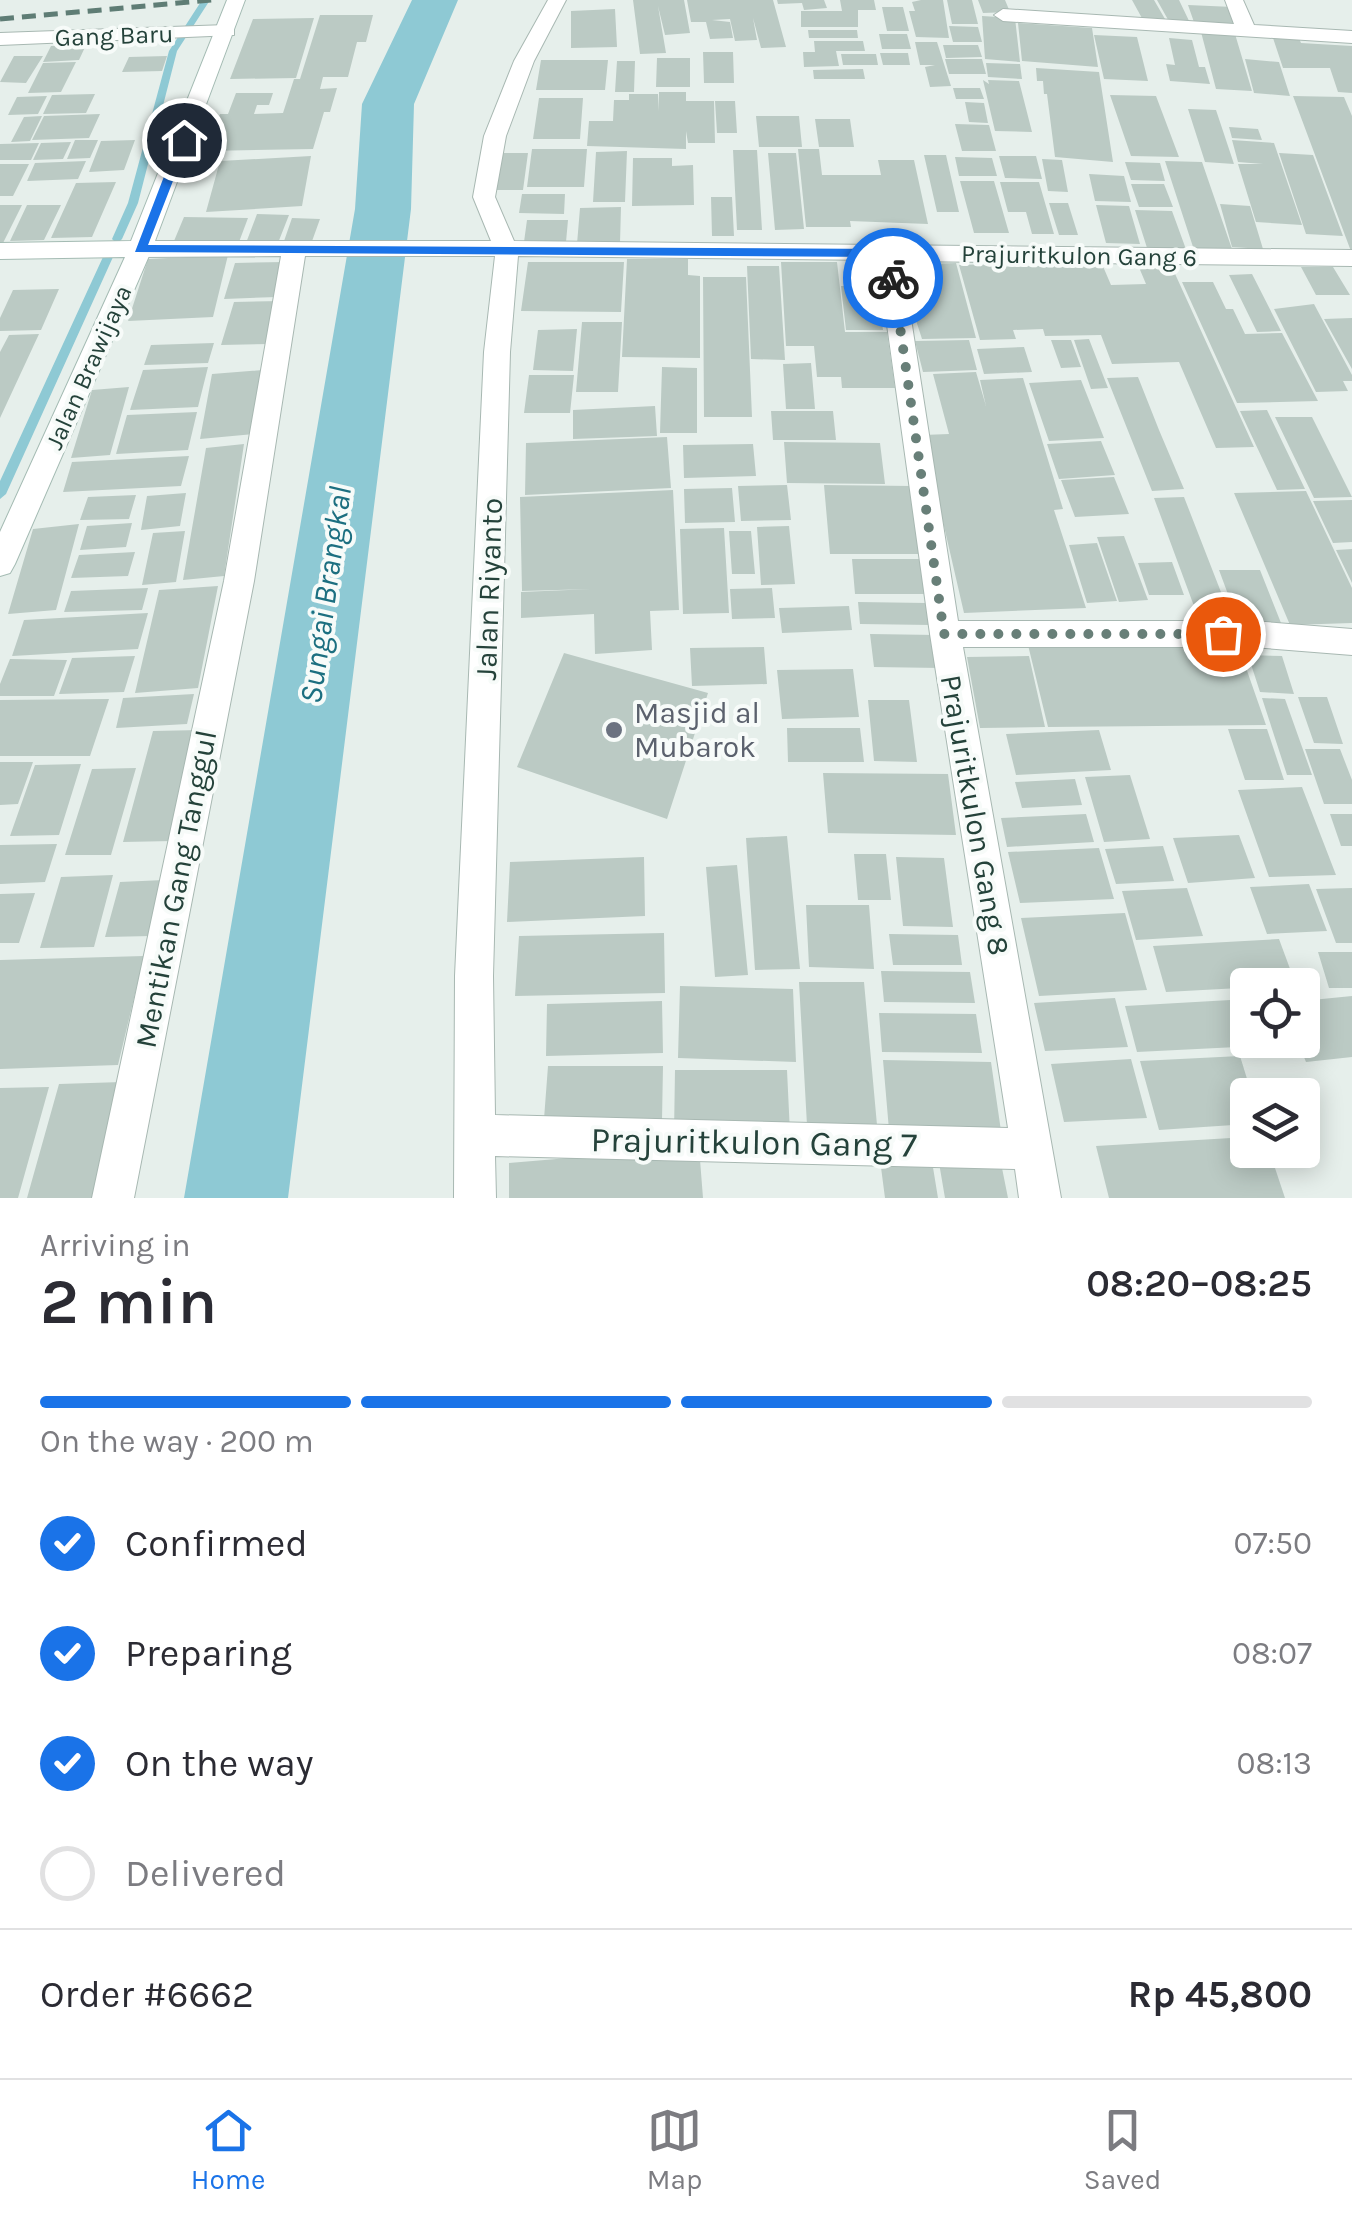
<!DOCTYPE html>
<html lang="en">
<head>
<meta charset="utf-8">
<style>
	:root { --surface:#fff; --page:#f7f7f7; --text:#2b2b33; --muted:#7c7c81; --line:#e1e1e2; --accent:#1a73e8 }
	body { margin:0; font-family:Karla,sans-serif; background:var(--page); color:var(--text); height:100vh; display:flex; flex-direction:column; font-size:38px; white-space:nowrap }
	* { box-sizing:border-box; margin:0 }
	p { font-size:32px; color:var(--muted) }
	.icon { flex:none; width:55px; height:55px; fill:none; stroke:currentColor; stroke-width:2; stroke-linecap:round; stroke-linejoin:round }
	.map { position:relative; height:1198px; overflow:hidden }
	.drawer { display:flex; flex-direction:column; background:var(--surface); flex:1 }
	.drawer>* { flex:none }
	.controls { position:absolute; left:1230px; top:968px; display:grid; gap:20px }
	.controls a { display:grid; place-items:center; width:90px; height:90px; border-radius:10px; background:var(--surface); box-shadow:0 5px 25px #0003; font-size:50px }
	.pin { position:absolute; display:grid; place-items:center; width:85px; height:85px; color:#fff; margin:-42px; border:5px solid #fff; border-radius:50%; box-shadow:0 2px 10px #0007 }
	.courier { position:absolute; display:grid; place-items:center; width:100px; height:100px; margin:-50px; border:8px solid #1a73e8; border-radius:50%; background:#fff; color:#222; box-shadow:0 2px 12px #0007 }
	.summary em { font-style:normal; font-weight:600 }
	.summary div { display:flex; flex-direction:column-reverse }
	.summary { display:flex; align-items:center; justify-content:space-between; height:170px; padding:0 40px }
	h1 { font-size:65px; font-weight:600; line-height:75px }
	.bar { display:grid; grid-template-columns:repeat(4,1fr); gap:15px 10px; align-content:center; height:120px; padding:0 40px }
	.bar i { height:12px; border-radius:8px; background:var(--line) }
	.bar .on { background:var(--accent) }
	.bar p { grid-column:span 4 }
	.line { display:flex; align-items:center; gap:25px; padding:0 40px; border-top:2px solid var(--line) }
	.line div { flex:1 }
	ol { padding:0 40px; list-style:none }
	li { display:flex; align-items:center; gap:30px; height:110px }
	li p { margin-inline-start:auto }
	li .icon { padding:10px; border-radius:50%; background:var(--accent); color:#fff; stroke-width:4 }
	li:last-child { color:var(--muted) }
	li i { width:55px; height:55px; border:5px solid var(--line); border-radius:50% }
	.dock { display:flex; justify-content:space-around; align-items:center; height:140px; border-top:2px solid var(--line); background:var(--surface); font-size:28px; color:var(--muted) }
	.dock a { display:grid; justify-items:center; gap:5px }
	.dock .on { color:var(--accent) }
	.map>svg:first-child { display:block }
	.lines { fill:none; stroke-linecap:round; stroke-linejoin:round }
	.stream { fill:#8ec9d4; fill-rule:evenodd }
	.river { fill:#8ec9d4; fill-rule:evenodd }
	.building { fill:#bbcac4 }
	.street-casing { stroke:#a8b8b2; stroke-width:2 }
	.secondary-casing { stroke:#a4bbb3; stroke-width:2 }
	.street { fill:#fff; fill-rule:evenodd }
	.secondary { fill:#fff; fill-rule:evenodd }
	.rail { stroke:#5f7d75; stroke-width:5; stroke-dasharray:14 8; stroke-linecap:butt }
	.route { fill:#1a73e8 }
	.done { stroke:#687f78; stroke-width:10; stroke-dasharray:0 18 }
	.worship-dot { fill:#6b7280; stroke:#f7fbf9; stroke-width:4 }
	.labels { text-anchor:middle; stroke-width:8; stroke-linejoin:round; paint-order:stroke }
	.far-street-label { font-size:25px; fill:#24423a; stroke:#f7fbf9 }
	.street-label { font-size:30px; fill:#24423a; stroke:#f7fbf9 }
	.worship-label { font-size:30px; fill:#5b616d; stroke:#f7fbf9; text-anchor:start }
	.water-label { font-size:32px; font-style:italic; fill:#1c6f80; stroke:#f7fbf9 }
	.near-street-label { font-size:35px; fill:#24423a; stroke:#f7fbf9 }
</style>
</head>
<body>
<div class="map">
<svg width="1352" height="1198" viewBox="0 0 1352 1198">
	<rect width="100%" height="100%" fill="#e6efeb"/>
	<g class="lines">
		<path class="stream" d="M202,0H210L177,51L138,203L122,239L120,241H114L112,239L128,203L169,51Z
			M108,254L113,257L6,494L0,499V481L103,257Z"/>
		<path class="river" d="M412,0H458L414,104L411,209L288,1198H184L355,209L362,104Z"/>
	</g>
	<path class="building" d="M633,0H684L690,33L665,35L658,6L666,53L640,54Z
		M687,0H773L786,47L761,48L753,18L757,40L735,41L730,19L712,20L730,22L733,38L710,39L706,22H691Z
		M777,0H824L827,8L804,10L802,3L778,4Z
		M840,0H874L876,10H858V27H801V11H842Z
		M921,0H943L949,38L916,37L909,11H915L912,2Z
		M947,0H972L978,24H952Z
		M978,0H1005L1010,12L983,13Z
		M1132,0H1154L1165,19L1143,20Z
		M1157,0H1179L1191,25H1171Z
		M1188,5L1233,7L1240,28L1195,25Z
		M882,7H903L909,31H887Z
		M615,9L617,47L571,48V11Z
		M320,15H373L366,42H357L348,77H323L320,89L337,88L330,112H324L313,149L206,151L220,114H228L236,93H273L269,105H257L254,114L283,113L294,79H300Z
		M982,16L1015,18L1020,62L985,59Z
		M314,18L296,78L230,79L253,19Z
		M1018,23L1092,28L1098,67L1022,61Z
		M949,26L978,27L982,42H953Z
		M808,30H857L858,38H809Z
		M1201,32L1235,34L1252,91L1216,89Z
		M879,34H907L911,49H882Z
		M1094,35L1137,37L1148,81L1104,79Z
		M1272,35L1298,36L1301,43L1352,46V93L1338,92L1330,68H1283Z
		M1169,38L1192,40L1199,67H1205L1210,84L1170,81L1166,64L1175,65Z
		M814,41H863L865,51H836L839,66L804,67L803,52H815Z
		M915,42H937L951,86L930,87L925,67L935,65H920Z
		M86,45L79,60L43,62L51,46Z
		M943,45H978L982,57L946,58Z
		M703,52H733L734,83H704Z
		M880,53H908L910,65H883Z
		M841,54H876L878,65H843Z
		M14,56H43L26,83L0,82Z
		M167,56L162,71L122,72L129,57Z
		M657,58H690V87H656Z
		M945,59H982L986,74H949Z
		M1245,59L1279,62L1290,96L1254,93Z
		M541,60H608L605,90H536Z
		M617,61H635L634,92H615Z
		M76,62L61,92L28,93L43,63Z
		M986,63L1020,64L1022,79L988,77Z
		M1036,68L1099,72L1113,162L1055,157L1047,94H1044L1043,81H1037Z
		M863,69L865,79H814L813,70Z
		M983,80L989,84L988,80L1019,81L1032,132L995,131Z
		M953,88H980L984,99H956Z
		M659,92H686V101H714L715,143H688L686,131V149L587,146L589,121H613L614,100H629V94H658L659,111Z
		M95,94L86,113L43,114L52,95Z
		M1110,95L1156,96L1179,157L1131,156Z
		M47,96L38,114L8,115L17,97Z
		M1293,96L1344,97L1352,116V254Z
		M539,98H583L580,139H533Z
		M715,101H735L737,133H717Z
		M965,102L984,103L988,123L969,122Z
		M1188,109L1216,110L1234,164L1205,162Z
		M100,114L89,138L32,140L44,116Z
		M42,116L30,141L11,142L24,117Z
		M756,116H799L802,147H759Z
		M815,119H850L854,147H819Z
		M955,124L989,125L996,151H962Z
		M1229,127L1258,129L1262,140L1232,138Z
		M75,140H98L90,158L67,159Z
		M135,140L124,170L89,172L101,141Z
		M1232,140L1274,143L1302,225L1256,222L1238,164H1263L1238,162Z
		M71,142L63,159L33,160L41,143Z
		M39,143L31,160H0V144Z
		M532,149H587L584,187H527Z
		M798,149H819L822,175H881L878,160H914L928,224L850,221L851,227H806Z
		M733,150H757L762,230H737Z
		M627,151L625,202H593L596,152Z
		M500,153H528L523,190H494Z
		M768,153H796L804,229L775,230Z
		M1279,153L1313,155L1343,236L1306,234Z
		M924,155H946L959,212H937Z
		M311,156L302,206L206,212L220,161Z
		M999,156H1036L1042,179L1005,178Z
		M955,157L992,158L997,176H959Z
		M633,158H672V166L693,165L694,205L632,206Z
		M1042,159L1062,160L1068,192L1048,191Z
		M86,161L78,179L27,181L35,163Z
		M1165,161L1202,162L1233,252L1194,250Z
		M1125,162L1160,163L1165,181L1131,180Z
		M0,164H29L13,196H0Z
		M1089,174L1124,176L1131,202L1095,201Z
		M960,181H994L1009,233H974Z
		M116,182L92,237L51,238L76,183Z
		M1000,182H1039L1054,234H1032L1026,212H1008Z
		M1131,184H1164L1173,207H1139Z
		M522,194H565L564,214L519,213Z
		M711,197H732L734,236H712Z
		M1049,203H1068L1078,235H1059Z
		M1220,204L1250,206L1263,249L1232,247Z
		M0,205H22L3,243H0Z
		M27,205H61L44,240L10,241Z
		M1096,205L1129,206L1140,244L1106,243Z
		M621,207L620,243L577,244L580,208Z
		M1135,210L1172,211L1187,252L1148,251Z
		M257,214L289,215L278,243H246Z
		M184,217L248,218L239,242L174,241Z
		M292,218L320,219L311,244H283Z
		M527,220H568L566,242H524Z
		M228,255L213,317L128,321L148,259Z
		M627,259H688V275L700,276V358L622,357Z
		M285,262L277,297L224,299L235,263Z
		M528,262H624L621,312L521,311Z
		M781,262H837L845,332H887L895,388H842L841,377H817L814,346H786Z
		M956,263L976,338L922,339L898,265Z
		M993,264L994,267L1102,264L1111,285L1146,284L1138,265H1171L1254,447L1216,448L1179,362L1112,364L1101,335L1045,336L1043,329L1013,330L1016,339L980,340L959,265Z
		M747,266H779L785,360L751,359Z
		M1301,267H1333L1350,295H1316Z
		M1252,274L1281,331L1257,332L1229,275Z
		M703,277H746L752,417H704Z
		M1182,282H1213L1226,309H1233L1245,334L1282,333L1318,401L1237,403Z
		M841,286H877L883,330H846Z
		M59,289L41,330L0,331V318L13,290Z
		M282,301L270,344L221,345L234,302Z
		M1314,304L1352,375V381H1343L1348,391L1316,392L1274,309Z
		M1352,318V369L1324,319Z
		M582,322H622L618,392H576Z
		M577,329L573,371L533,370L538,330Z
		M39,334L0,418V352L9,335Z
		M1089,339L1108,388L1091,389L1074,340Z
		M969,340L977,370L923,372L915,341Z
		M1051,340H1071L1081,367L1061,368Z
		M214,343L208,363L144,365L151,345Z
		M1024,347L1032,372L984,374L977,349Z
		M811,363L815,409H786L783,364Z
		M208,367L198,407L130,410L143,370Z
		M662,367L697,368V433H660Z
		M263,370L254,434L200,439L212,374Z
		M976,372L986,406L980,380L1023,378L1063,509L1054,510L1086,608L964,613L923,435L949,434L933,374Z
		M529,375H574L570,413H524Z
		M1138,377L1159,430L1184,489L1152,491L1107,378Z
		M1081,380L1104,438L1049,441L1029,383Z
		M129,387L110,455L71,458L92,390Z
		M655,406L657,436L573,439V410Z
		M1267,410L1305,489L1277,490L1240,411Z
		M771,411H833L836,440H773Z
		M197,412L188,450L116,454L127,415Z
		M1275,417H1312L1352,497L1314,498Z
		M667,437L671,488L525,495L526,443Z
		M1101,441L1115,475L1059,479L1047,444Z
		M784,442L880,443L885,484L787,483Z
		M244,444L224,576L183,580L206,448Z
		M753,444L756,476L684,478L683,445Z
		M189,456L181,486L63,492L72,462Z
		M1114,477L1129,514L1075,517L1061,480Z
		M787,485L791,520L741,521L738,486Z
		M824,485L911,486L921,554H830Z
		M732,488L735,522L685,523L684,489Z
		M673,490L679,610L650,611L652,650L595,654L594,614L521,618V592L592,589L522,591L520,497Z
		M1306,491L1352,588V623L1290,625L1234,493Z
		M186,493L180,526L141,530L147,496Z
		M136,495L129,519L80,520L88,497Z
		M1184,497L1233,623L1201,625L1154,498Z
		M1352,500V542L1333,543L1313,501Z
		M132,523L126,547L80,550L87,526Z
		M79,524L56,610L8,614L33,529Z
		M789,526L795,584L761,585L757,527Z
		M724,528L729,613L683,614L680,529Z
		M185,531L176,582L142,585L153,533Z
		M729,531H751L755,574H732Z
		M1124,536L1148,600L1119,602L1097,537Z
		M1097,543L1117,601L1087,603L1069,545Z
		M1352,549V583L1336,550Z
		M135,552L128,576L71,578L79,555Z
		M852,559H922L927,594H855Z
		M1172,562L1184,595H1149L1138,563Z
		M1219,570H1260L1281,623L1239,624Z
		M218,586L198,688L135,693L159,590Z
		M148,588L142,610L64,612L71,591Z
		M772,588L775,618L732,619L730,589Z
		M858,602L927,603L931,625L860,624Z
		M849,606L852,630L782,633L779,608Z
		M148,613L138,649L12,656L24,620Z
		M870,634L936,635L941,668L874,667Z
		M1237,642L1266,725L1048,727L1028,645Z
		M764,647L767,684L692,686L690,648Z
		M564,653L708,693L667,819L517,767Z
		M1248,655L1282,656L1294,694L1260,692Z
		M135,656L124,692L59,694L72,658Z
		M1029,656L1045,727L980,728L967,657Z
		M10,659L67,660L54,696H0V684Z
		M853,669L859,717L782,719L777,670Z
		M194,694L187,724L116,728L123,698Z
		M1298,697H1327L1343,744L1314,743Z
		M1262,698L1285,699L1312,775H1287Z
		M109,699L90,756H0V700Z
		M868,700H909L917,762L874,761Z
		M787,728H860L864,762H788Z
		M1228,729H1267L1284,780H1245Z
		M201,730L173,841L123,842L153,731Z
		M1099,730L1111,770L1016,775L1006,734Z
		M1305,749H1340L1352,780V804H1324Z
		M0,762H33L18,804L0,805Z
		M81,764L59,835L10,836L35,765Z
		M136,768L111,855H65L92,769Z
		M823,773L948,774L956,835L828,833Z
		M1130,775L1150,839L1104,842L1085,777Z
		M1075,779L1082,805L1022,808L1015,782Z
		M1302,787L1336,875L1269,877L1238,790Z
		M1086,814L1094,842L1007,847L1001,818Z
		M1330,814H1352V846H1341Z
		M1239,835L1255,878L1188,883L1173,838Z
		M787,836L800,969L755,970L746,838Z
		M57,844L45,882L0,884V845Z
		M1163,846L1174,881L1116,884L1105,849Z
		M1099,848L1114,899L1020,903L1008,852Z
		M854,854H886L891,900H858Z
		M644,857L645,916L507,922L510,862Z
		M896,857L944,858L953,927L903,926Z
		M737,865L748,975L715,977L706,867Z
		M113,875L94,947L40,948L61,877Z
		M164,880L151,936L105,937L120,882Z
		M1309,884L1327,931L1267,934L1250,887Z
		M1187,888L1203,936L1136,940L1122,891Z
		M1352,888V943H1336L1316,889Z
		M35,893L19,943H0V894Z
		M806,905H869L874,969L809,967Z
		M1125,913L1147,990L1039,996L1021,918Z
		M664,933L665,993L515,996L519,936Z
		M889,934L958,935L962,965H893Z
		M1279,939L1296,985L1166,992L1153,946Z
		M1318,952H1352V988H1329Z
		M144,956L118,1065L0,1069V960Z
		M881,971L970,972L975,1003L884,1002Z
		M799,982H864L877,1125H807Z
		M680,986L793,989L796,1062L678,1058Z
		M1352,996V1057L1306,1062L1297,1040H1302V1001Z
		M1115,998L1128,1047L1045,1051L1034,1003Z
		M1248,999V1040H1276L1277,1045L1137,1052L1125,1006Z
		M662,1001L663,1053L546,1056L547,1004Z
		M879,1013L976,1014L982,1053L882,1052Z
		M1240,1056L1252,1095H1248V1124L1159,1130L1140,1061Z
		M1131,1059L1147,1118L1064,1122L1051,1064Z
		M883,1060L991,1062L1001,1131L889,1130Z
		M548,1066H663L662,1120L544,1119Z
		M675,1070H787L790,1133L674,1134Z
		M122,1082L94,1198H27L59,1084Z
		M49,1087L18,1198H0V1088Z
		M1248,1137V1150H1269L1285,1198H1109L1096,1146Z
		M699,1147L703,1198H509V1163Z
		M930,1149L938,1198H885L879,1152Z
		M999,1153L1008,1198H945L938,1157Z"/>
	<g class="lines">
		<defs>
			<path id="street" d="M548,0H566L534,61L506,136L495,197L514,241L1352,250V266L902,261L958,621H1252L1352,629V655L1252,647H963L1061,1198H1019L1015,1169L495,1156L496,1198H454L455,976L484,352L495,256H305L254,581L134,1198H92L224,581L281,256L140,257L128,249L140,241H491L473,197L484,136L514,61ZM518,256L878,260L930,634L1008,1128L495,1115L493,976L510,352Z
				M1225,0H1243L1254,25L1352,31V43L1003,21L994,15L1003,9L1234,24Z
				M227,25L234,27V35L0,45V33Z"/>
			<path id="secondary" d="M227,0H245L152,249L15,564L10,573L0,576V532L125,257L0,259V243L131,241Z"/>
		</defs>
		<use href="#street" class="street-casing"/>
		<use href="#secondary" class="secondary-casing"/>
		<use href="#street" class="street"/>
		<use href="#secondary" class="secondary"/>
		<path class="rail" d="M0,19L212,0"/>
	</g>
	<path class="route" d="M184,137L189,140L148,245L889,249L895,253L899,278L888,281L883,257L135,252L178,140Z"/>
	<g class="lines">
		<path class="done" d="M893,278L944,634H1223"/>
	</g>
	<circle class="worship-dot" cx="614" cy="730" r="10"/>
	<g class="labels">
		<g class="far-street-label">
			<text transform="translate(114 35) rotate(-2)" y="9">Gang Baru</text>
			<text transform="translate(1079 255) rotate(1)" y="9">Prajuritkulon Gang 6</text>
			<text transform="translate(88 367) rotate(-66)" y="9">Jalan Brawijaya</text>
		</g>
		<g class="street-label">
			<text transform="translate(489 589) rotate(-88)" y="10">Jalan Riyanto</text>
			<text transform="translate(975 815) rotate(80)" y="10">Prajuritkulon Gang 8</text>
			<text transform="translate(176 889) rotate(-79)" y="10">Mentikan Gang Tanggul</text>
		</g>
		<g class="worship-label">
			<text x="634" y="723">Masjid al<tspan x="634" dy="34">Mubarok</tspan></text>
		</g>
		<g class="water-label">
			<text transform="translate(325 595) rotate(-82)" y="11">Sungai Brangkal</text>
		</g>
		<g class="near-street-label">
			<text transform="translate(754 1142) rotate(1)" y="12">Prajuritkulon Gang 7</text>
		</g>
	</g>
</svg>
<div class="controls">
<a><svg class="icon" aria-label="locate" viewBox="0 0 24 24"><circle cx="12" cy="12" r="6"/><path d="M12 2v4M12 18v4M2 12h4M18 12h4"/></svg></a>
<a><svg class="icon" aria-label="layers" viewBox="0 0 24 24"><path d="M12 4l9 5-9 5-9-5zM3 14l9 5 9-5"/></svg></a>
</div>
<div class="pin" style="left:1223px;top:634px;background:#ea580c"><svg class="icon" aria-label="bag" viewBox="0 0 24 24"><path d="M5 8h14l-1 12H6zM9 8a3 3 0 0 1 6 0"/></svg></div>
<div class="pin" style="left:184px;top:140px;background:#1f2937"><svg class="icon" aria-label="home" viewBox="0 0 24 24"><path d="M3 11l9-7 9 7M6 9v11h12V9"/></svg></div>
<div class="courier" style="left:893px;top:278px"><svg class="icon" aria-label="bike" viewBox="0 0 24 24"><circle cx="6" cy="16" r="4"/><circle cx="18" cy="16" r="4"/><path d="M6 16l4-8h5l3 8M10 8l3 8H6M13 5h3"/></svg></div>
</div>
<section class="drawer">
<div class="summary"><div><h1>2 min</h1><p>Arriving in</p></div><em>08:20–08:25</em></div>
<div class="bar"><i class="on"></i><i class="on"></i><i class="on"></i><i></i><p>On the way · 200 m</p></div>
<ol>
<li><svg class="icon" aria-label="check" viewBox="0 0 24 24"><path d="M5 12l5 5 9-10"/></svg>Confirmed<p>07:50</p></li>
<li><svg class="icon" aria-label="check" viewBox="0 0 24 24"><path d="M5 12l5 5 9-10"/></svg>Preparing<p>08:07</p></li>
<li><svg class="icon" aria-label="check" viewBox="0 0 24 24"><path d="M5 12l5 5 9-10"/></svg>On the way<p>08:13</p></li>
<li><i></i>Delivered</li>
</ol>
<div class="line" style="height:130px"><div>Order #6662</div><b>Rp 45,800</b></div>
</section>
<nav class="dock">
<a class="on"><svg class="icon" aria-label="home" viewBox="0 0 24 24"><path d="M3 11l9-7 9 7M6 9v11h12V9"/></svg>Home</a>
<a><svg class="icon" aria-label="map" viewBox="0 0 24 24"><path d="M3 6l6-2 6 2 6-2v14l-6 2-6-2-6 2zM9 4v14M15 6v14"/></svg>Map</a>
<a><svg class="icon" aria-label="saved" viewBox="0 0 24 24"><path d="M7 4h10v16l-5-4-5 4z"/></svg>Saved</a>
</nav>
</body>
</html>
